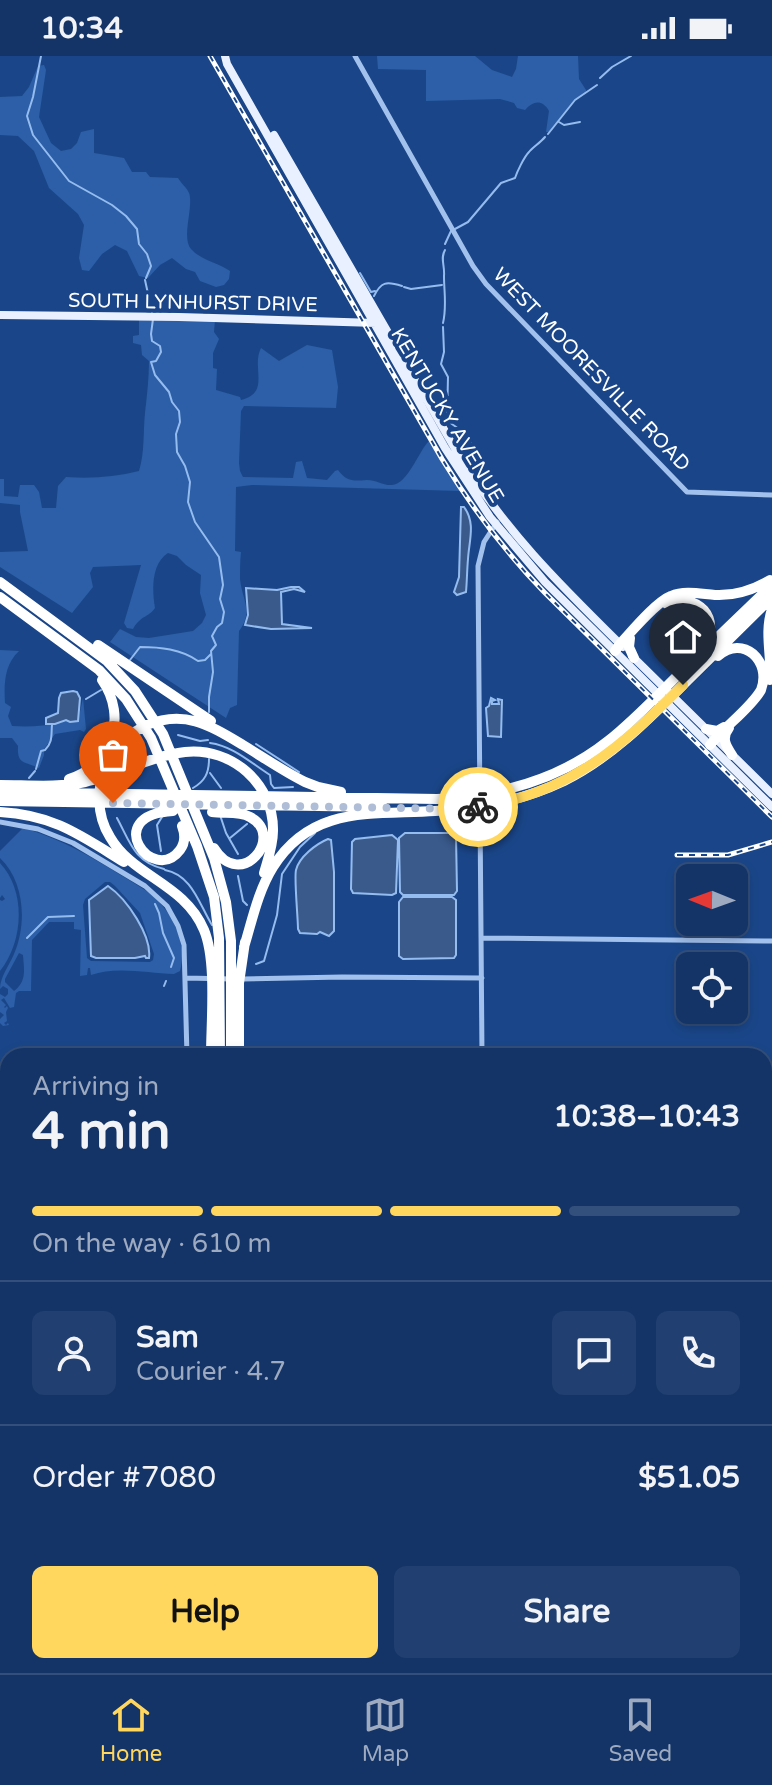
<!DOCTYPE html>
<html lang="en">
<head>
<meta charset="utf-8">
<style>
	:root { --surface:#143467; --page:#213f70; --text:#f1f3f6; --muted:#9daac0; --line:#334f7b; --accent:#ffd75f }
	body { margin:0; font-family:"Varela Round",sans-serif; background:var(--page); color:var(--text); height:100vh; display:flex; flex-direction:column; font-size:30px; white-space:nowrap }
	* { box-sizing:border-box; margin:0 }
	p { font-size:26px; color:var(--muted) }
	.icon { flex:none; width:44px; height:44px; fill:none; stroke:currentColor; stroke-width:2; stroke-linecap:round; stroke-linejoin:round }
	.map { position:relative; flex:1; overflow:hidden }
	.drawer { position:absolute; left:0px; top:992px; width:772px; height:626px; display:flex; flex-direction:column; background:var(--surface); border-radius:24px 24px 0 0; box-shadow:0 4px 12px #0003,0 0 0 2px var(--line) }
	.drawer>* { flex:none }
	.needle { width:52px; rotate:271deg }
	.tools { position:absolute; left:676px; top:808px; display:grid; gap:16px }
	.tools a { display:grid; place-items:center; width:72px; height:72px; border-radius:12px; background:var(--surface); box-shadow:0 4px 12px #0003,0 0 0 2px var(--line); font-size:40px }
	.pin { position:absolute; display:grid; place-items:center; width:68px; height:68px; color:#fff; margin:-82px -34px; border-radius:50% 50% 50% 0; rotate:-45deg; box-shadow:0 0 8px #0007 }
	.pin .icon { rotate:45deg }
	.courier { position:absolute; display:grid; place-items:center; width:80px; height:80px; margin:-40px; border:6px solid #ffd75f; border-radius:50%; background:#fff; color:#222; box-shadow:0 2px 10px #0007 }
	.summary em { font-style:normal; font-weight:700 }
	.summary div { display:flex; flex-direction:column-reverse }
	.summary { display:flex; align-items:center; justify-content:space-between; height:136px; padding:0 32px }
	h1 { font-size:52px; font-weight:700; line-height:60px }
	.bar { display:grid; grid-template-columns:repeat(4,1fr); gap:12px 8px; align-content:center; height:96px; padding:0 32px }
	.bar i { height:10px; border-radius:6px; background:var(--line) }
	.bar .active { background:var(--accent) }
	.bar p { grid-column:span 4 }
	.line { display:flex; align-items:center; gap:20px; padding:0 32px; border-top:2px solid var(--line) }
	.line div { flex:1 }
	.round { display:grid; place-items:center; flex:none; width:84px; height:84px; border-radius:12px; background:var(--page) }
	.cta { display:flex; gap:16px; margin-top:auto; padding:16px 32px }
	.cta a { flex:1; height:92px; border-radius:12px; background:var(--accent); color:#111; font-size:32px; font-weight:700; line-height:92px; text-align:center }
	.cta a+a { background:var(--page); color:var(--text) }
	.status { display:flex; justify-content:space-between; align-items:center; height:56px; padding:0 40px; background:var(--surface); direction:ltr }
	.status svg { height:22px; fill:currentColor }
	.tab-bar { display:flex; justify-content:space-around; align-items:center; height:112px; border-top:2px solid var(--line); background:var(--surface); font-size:22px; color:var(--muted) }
	.tab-bar a { display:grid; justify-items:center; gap:4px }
	.tab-bar .active { color:var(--accent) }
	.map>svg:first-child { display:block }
	.green { fill:#2c5fa7; fill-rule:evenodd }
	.water { fill:#3a5a8c; stroke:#95bcef; stroke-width:2 }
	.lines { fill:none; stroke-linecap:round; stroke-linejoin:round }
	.stream { stroke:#95bcef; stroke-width:2 }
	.taxiway { stroke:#8ca2c4; stroke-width:7 }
	.runway { stroke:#8ca2c4; stroke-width:18 }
	.minor { stroke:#a3c1ed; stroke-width:5 }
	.major { stroke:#e9f0ff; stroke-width:8 }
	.highway { stroke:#fff; stroke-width:10 }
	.rail-casing { stroke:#fff; stroke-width:5 }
	.rail { stroke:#1a4689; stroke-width:2; stroke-dasharray:6; stroke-linecap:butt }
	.done { stroke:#afbed6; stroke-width:8; stroke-dasharray:0 14.4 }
	.route { stroke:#ffd75f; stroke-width:10 }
	.labels { text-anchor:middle; stroke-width:8; stroke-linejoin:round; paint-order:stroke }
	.street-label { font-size:20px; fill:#fff; stroke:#1a4689 }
</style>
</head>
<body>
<div class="status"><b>10:34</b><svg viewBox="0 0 49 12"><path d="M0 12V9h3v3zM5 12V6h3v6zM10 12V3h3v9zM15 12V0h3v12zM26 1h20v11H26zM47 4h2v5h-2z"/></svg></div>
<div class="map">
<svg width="772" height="1617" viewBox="0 0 772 1617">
	<rect width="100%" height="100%" fill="#1a4689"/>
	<path class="green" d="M377,0H475L492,14L512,21L516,13L518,0H578L579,23L586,34V37L574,44L550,76H546L549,55C542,43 533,45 525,54L517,52L514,47L500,43L426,45V14L378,13Z
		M44,9L46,14L39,61L51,87L61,95L71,93L77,87L81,76L94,73V97L124,102L132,116H146L150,121L178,122C180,126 187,132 189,137C194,150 181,182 191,193C202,205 217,206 230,215L229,223L224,229L216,231L200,225L195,216L186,213L172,202L160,209L148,222L139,220L127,195L115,189L102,198L89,215L82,214L79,202L84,169L78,158L49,132L34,95L18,80L0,79V41L22,40L29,31L38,10Z
		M139,263L215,264L214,276L219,283L213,297V312L217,313L216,334L240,341L241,344C271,337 251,311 261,292L279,305L307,289L332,294L338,331L336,352L244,350L241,355L239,407L240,415L243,421L293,422L296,406L302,405L307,422L327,424L335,415L338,414C347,426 353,425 367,424C376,424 384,430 392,429C408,428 418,396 429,385L460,435L252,429L236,431L235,495L241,496C240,505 240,514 240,523C242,544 254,555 239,575L237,649L230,652L226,662L110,586L120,573L136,581L149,582L193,575L202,567L206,559L200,537L201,519L186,509L177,500L168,497C151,508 152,534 155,552C148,562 141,559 133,573L127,572L124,567L141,509L93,511L90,517L93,531L72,557L0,511V496L28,495L20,456V449L0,447V423H4V440L18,441L20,429H34L39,436L42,452H56L58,430L66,421C91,423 115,421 139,415C145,396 143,376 145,357C147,339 149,322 149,305L142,299L141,289L133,287V280L139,279Z
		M0,594L19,595C4,609 4,628 5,647L11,651L8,660L12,670C30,671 44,670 61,667L64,664L70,666L78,665L83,642L86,673L84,676L80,674L55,678L44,693V699L39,712C24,705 17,709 18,690L12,682H0Z
		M23,772C70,785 109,812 150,837C172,856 188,886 180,915L174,918C148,917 115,910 91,919L90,912H88L87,919L80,920L81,874L74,873V866H49L32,884L31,935H19L16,937L14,951L10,952L4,942L1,944L6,949L4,951L5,952L7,950L8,952L6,956L7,965L4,967L6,969L8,967L9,969L3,970L0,967V963L4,959L0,956V938L5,941L8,938V933L3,930L0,933C0,921 9,910 14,898C27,868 25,826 0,802V795ZM105,826H110L115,830L140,857L154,898L153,904L150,906L91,905L87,902L83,849L85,843ZM19,897L23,899C24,914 27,925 14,935L5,926V923Z
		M0,807C27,836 23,886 0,915V844L2,845L5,843L2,839L0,842Z
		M6,1304L8,1307V1370L0,1368V1310Z
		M0,1410L8,1413V1486L0,1478Z"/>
	<path class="water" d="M461,451H464C476,467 469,485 468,503C467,514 467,525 466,536L457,539L454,536L459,521Z
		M291,531H299L305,536L294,533L281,536L282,568L312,572L271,573L245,569L248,559L246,532L277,534Z
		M73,635L77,636L80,642L78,665L70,666L66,664L55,668H46V662L58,657L59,642L61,637Z
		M491,642L495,644L492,645V648H499L498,643L502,644L501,681L488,680L486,652L489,650Z
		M405,777H452L456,780L457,835L454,839H403L400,836L399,782Z
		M392,779L398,784L396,837L392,839L353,837L351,833L352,786L355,783Z
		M328,783L331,784L334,816V875L329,880L320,876L317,878L300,877L298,873C298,862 294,822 296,814C299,801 316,788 328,783Z
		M108,830C127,843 152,880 149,902H146L145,900L135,902H96L91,900L89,844Z
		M403,841H452L456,844V899L454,902L403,903L399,900V846Z"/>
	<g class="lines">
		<path class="stream" d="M41,0L33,41L27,60L33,79L69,125L112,149L126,160L137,173L139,188L147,198L151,210L146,222
			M600,22L612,11L631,0
			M559,66L564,69L580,66
			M548,78L575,44L597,29
			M455,173L468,166L501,127L515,122C517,116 524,101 529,96C533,91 540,87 545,81
			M445,188L451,175
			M360,217L371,236L375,235
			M145,224L152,256
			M404,231L411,233L442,229
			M374,240C381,226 386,225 402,230
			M153,263L151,278L152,285L160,290L161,296L156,305L151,306L155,319L169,336L172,346L179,355L180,366L176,378L177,396L185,410L190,426L188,446L195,466L219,501L223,529L220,543L224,556L222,567L217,571L212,580L216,589L211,595L213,616L209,641V656
			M443,267C447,251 444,236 444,220C445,209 440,203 445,194
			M443,271L444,296L441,308L448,321L447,362L449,366L469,380L471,383V401
			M130,604L140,591C160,591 181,593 198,605L205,604L211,598
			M86,643L101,634
			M178,679L200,685L208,684
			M210,687C233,690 251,707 270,719L271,728L274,732L293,731
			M256,688L299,716
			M36,713L41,695L45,694C53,686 51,679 52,669
			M210,717L221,732
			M29,722L35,715
			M193,732C205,725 209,717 209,703
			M117,762C130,786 134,806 164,813
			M221,762L226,777L238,798
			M230,782L247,768
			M161,795L157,769L162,761
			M165,814C192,819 199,848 212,869
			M238,820L243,845L247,849
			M155,848L159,857L163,877L174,902L171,911
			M27,882L48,861L74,860
			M256,908L264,905L277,859L282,818L300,791L315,777
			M164,930L166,925"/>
		<path class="taxiway" d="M0,1240L5,1252L0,1267
			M0,1283L8,1291
			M0,1392L8,1384
			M0,1491L8,1499
			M0,1585L8,1577
			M0,1592L8,1594
			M24,1610L29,1617
			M119,1610L126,1617
			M144,1610L172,1617
			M219,1610L223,1614
			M287,1610L294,1617
			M361,1617L373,1613L383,1617"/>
		<path class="runway" d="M0,1387L8,1395
			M219,1610L226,1617"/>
		<path class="minor" d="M355,0L473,210L486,228L687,436L772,439
			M0,766L38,773L73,787L145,830L167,850L178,870L184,889L187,1000
			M481,882L772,885
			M185,922L232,923
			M242,923L342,921L482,922
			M482,1000L478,510L484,486L497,466
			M764,1246H772
			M542,1610L548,1617"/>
		<path class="major" d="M225,0L227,8L445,392L490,461L545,526L772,751
			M274,79L457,396C504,474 559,528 623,591
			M0,259L179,261L376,267
			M632,600L772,738"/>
		<path class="highway" d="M0,526L107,605L135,635L163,678L214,802L226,846L231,885V1000
			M0,541L99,614L126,643L151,682L197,790L214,841L219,882L220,1000
			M667,548C698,535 722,563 704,591
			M630,582L629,591L634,602
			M98,589L211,665
			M615,595L620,588C632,575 656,546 671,540C685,534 701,538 715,539C735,540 753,534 770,524
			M770,624C772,600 764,577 772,553
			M729,672C721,682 726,690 732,699
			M706,673L717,675L724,671
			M710,689C724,671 751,652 761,634C772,605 743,578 718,600
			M69,723C112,710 128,661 102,624
			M0,729C28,729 57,732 85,726C119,718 151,700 185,696C232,691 274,728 273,775C273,790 268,803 264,817
			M0,736L437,743C499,740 559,724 608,685C632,666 653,644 675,622C707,591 740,560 772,529
			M0,745L383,751
			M173,755C100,759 153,830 180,794C186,786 185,778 182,770
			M0,756C54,759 80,779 124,806
			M212,756C224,758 239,755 250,761C286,780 241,836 214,792
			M244,891C252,865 258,835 273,811C312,749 371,759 435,755C480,753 524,744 564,725C612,701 648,664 686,626C714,598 743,570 772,541
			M211,1000C211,965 217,905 204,874C184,827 133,821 110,781C96,759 96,729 108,706C116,690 130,677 147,669C185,653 211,670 243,689C263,701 283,715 305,726L318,731L341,736
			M239,1000V927L245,886
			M556,1610L563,1617
			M568,1610L575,1617
			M584,1610L591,1617
			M597,1610L604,1617"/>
		<defs>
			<path id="rail" d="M210,0L442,403C472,452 506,497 545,537L772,761
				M677,799H728L772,786"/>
		</defs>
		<use href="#rail" class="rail-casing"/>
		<use href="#rail" class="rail"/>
	</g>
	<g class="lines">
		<path class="done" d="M113,747L453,753L478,751"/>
		<path class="route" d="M478,751C569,738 621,691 683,629"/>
	</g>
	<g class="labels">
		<g class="street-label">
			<text transform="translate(193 246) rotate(1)" y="7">SOUTH LYNHURST DRIVE</text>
			<text transform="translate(592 313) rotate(46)" y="7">WEST MOORESVILLE ROAD</text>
			<text transform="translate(448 359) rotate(59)" y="7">KENTUCKY AVENUE</text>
		</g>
	</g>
</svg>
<div class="tools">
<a><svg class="needle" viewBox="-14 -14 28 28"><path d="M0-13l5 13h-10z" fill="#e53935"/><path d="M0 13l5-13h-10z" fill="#9daac0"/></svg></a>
<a><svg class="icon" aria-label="locate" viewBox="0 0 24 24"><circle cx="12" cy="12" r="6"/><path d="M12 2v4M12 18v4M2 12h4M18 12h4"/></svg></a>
</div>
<div class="pin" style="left:113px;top:747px;background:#ea580c"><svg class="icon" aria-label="bag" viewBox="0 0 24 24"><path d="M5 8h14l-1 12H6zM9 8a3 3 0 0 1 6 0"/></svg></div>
<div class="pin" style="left:683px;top:629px;background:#1f2937"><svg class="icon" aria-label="home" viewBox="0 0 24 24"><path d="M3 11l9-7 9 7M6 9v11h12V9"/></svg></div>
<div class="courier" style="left:478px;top:751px"><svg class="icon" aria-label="bike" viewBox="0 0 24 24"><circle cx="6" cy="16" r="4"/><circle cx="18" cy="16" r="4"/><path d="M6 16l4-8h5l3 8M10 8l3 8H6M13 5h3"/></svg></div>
<section class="drawer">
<div class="summary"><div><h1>4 min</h1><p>Arriving in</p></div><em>10:38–10:43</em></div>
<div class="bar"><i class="active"></i><i class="active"></i><i class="active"></i><i></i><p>On the way · 610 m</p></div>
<div class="line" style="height:144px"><a class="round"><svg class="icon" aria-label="person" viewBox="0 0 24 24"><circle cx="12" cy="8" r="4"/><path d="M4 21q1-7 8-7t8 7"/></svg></a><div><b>Sam</b><p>Courier · 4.7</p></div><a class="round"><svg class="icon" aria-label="chat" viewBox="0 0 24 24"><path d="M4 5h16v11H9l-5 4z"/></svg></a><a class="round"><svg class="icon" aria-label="phone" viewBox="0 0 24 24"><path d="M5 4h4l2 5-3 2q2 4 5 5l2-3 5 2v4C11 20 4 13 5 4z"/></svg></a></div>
<div class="line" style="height:104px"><div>Order #7080</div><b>$51.05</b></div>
<div class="cta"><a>Help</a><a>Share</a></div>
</section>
</div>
<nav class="tab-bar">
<a class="active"><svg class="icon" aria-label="home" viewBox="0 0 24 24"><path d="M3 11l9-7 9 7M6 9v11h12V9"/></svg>Home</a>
<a><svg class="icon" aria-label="map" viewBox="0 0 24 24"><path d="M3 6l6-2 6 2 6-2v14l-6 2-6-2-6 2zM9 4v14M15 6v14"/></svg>Map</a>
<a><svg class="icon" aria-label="saved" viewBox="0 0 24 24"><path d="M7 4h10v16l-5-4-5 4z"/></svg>Saved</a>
</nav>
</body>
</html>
